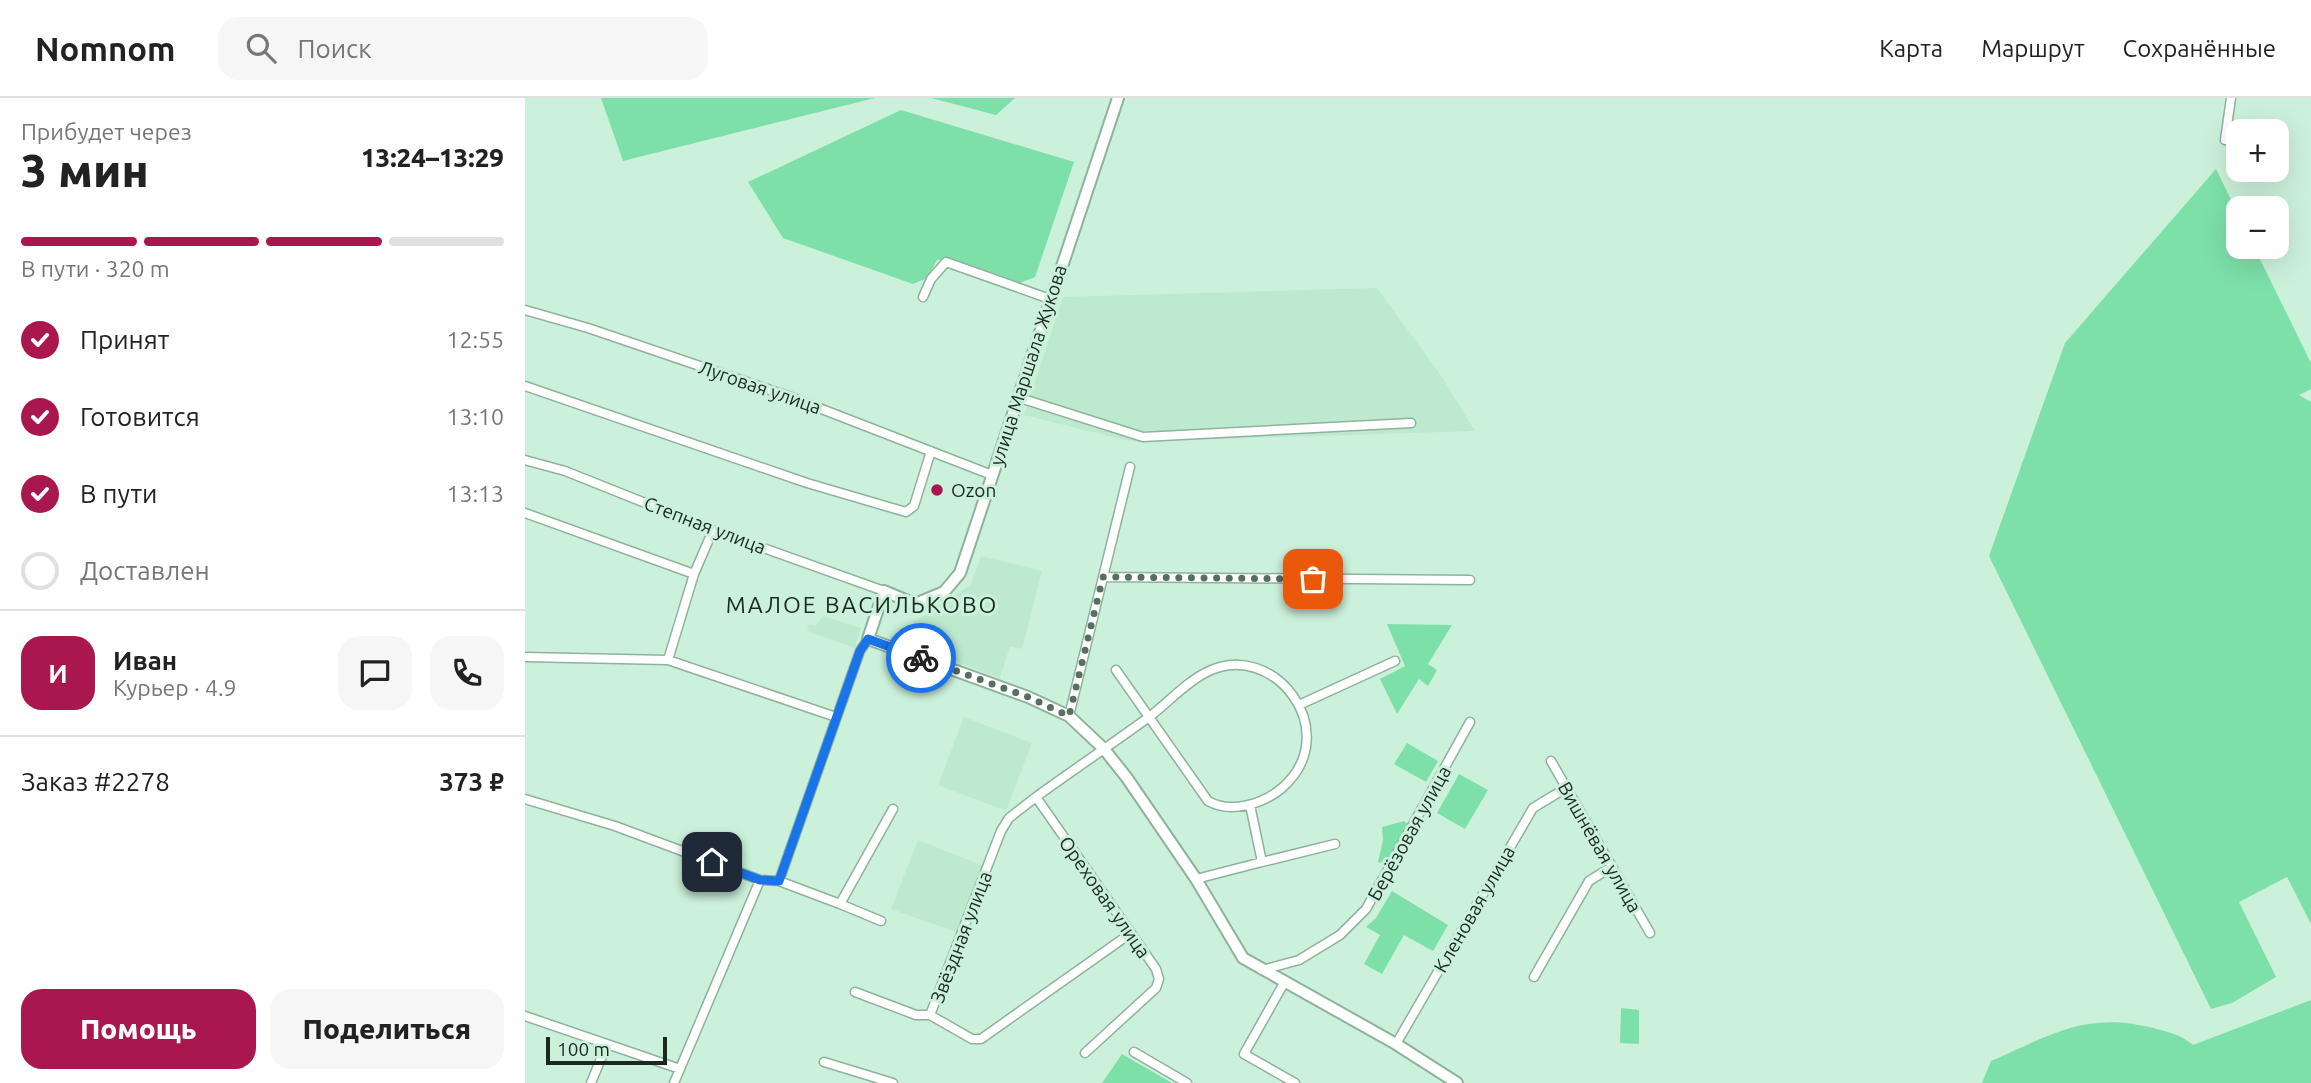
<!DOCTYPE html>
<html lang="ru">
<head>
<meta charset="utf-8">
<style>
	:root { --surface:#fff; --page:#f6f6f6; --text:#222; --muted:#767676; --line:#e0e0e0; --accent:#a9174e }
	body { margin:0; font-family:Ubuntu,sans-serif; background:var(--page); color:var(--text); height:100vh; display:flex; flex-direction:column; font-size:26px; white-space:nowrap }
	* { box-sizing:border-box; margin:0 }
	p { font-size:23px; color:var(--muted) }
	.icon { flex:none; width:38px; height:38px; fill:none; stroke:currentColor; stroke-width:2; stroke-linecap:round; stroke-linejoin:round }
	.map { position:relative; flex:1; overflow:hidden }
	.sheet { display:flex; flex-direction:column; background:var(--surface); width:525px }
	.sheet>* { flex:none }
	.controls { position:absolute; left:1701px; top:21px; display:grid; gap:14px }
	.controls a { display:grid; place-items:center; width:63px; height:63px; border-radius:14px; background:var(--surface); box-shadow:0 7px 28px #0002; font-size:35px }
	.scale { position:absolute; left:21px; bottom:18px; width:121px; box-sizing:border-box; padding-left:7px; border:4px solid #1a2820; border-top:0; font-size:19px; line-height:24px; white-space:nowrap; color:#1a2820; -webkit-text-stroke:5px #ccf1da; paint-order:stroke }
	.pin { position:absolute; display:grid; place-items:center; width:60px; height:60px; color:#fff; margin:-30px; border-radius:14px; box-shadow:0 4px 10px #0006 }
	.courier { position:absolute; display:grid; place-items:center; width:70px; height:70px; margin:-35px; border:5px solid #1a73e8; border-radius:50%; background:#fff; color:#222; box-shadow:0 2px 9px #0007 }
	.headline em { font-style:normal; font-weight:800 }
	.headline div { display:flex; flex-direction:column-reverse }
	.headline { display:flex; align-items:center; justify-content:space-between; height:119px; padding:0 21px }
	h1 { font-size:46px; font-weight:800; line-height:52px }
	.bar { display:grid; grid-template-columns:repeat(4,1fr); gap:10px 7px; align-content:center; height:84px; padding:0 21px }
	.bar i { height:9px; border-radius:5px; background:var(--line) }
	.bar .selected { background:var(--accent) }
	.bar p { grid-column:span 4 }
	.line { display:flex; align-items:center; gap:18px; padding:0 21px; border-top:2px solid var(--line) }
	.line div { flex:1 }
	.round { display:grid; place-items:center; flex:none; width:74px; height:74px; border-radius:21px; background:var(--page) }
	ol { padding:0 21px; list-style:none }
	li { display:flex; align-items:center; gap:21px; height:77px }
	li p { margin-inline-start:auto }
	li .icon { padding:7px; border-radius:50%; background:var(--accent); color:#fff; stroke-width:4 }
	li:last-child { color:var(--muted) }
	li i { width:38px; height:38px; border:4px solid var(--line); border-radius:50% }
	.cta { display:flex; gap:14px; margin-top:auto; padding:14px 21px }
	.cta a { flex:1; height:80px; border-radius:21px; background:var(--accent); color:#fff; font-size:28px; font-weight:800; line-height:80px; text-align:center }
	.cta a+a { background:var(--page); color:var(--text) }
	header { display:flex; align-items:center; gap:42px; box-sizing:border-box; height:98px; padding:0 35px; background:var(--surface); border-bottom:2px solid var(--line) }
	header strong { font-size:33px }
	nav { display:flex; gap:38px; margin-inline-start:auto; font-size:24px }
	.search { width:490px; height:63px; background:var(--page); display:flex; align-items:center; gap:18px; box-sizing:border-box; padding:0 24px; border-radius:21px; color:var(--muted); font-size:26px }
	main { display:flex; flex:1; min-height:0 }
	.map>svg:first-child { display:block }
	.built { fill:#bdeace }
	.green { fill:#7de0a9 }
	.lines { fill:none; stroke-linecap:round; stroke-linejoin:round }
	.street-casing { stroke:#8eb29c; stroke-width:11 }
	.secondary-casing { stroke:#8eb29c; stroke-width:14 }
	.street { stroke:#fff; stroke-width:8 }
	.secondary { stroke:#fff; stroke-width:10 }
	.done { stroke:#586e61; stroke-width:7; stroke-dasharray:0 12.6 }
	.route { stroke:#1a73e8; stroke-width:9 }
	.poi-dot { fill:#a9174e; stroke:#ccf1da; stroke-width:2.5 }
	.labels { text-anchor:middle; stroke-width:6; stroke-linejoin:round; paint-order:stroke }
	.street-label { font-size:19px; fill:#1a2820; stroke:#ccf1da }
	.poi-label { font-size:19px; fill:#1a2820; stroke:#ccf1da; text-anchor:start }
	.quarter-label { font-size:23px; letter-spacing:2px; fill:#1a2820; stroke:#ccf1da }
</style>
</head>
<body>
<header>
<strong>Nomnom</strong>
<div class="search"><svg class="icon" aria-label="search" viewBox="0 0 24 24"><circle cx="10" cy="10" r="6"/><path d="M15 15l6 6"/></svg>Поиск</div>
<nav><a>Карта</a><a>Маршрут</a><a>Сохранённые</a></nav>
</header>
<main>
<section class="sheet">
<div class="headline"><div><h1>3 мин</h1><p>Прибудет через</p></div><em>13:24–13:29</em></div>
<div class="bar"><i class="selected"></i><i class="selected"></i><i class="selected"></i><i></i><p>В пути · 320 m</p></div>
<ol>
<li><svg class="icon" aria-label="check" viewBox="0 0 24 24"><path d="M5 12l5 5 9-10"/></svg>Принят<p>12:55</p></li>
<li><svg class="icon" aria-label="check" viewBox="0 0 24 24"><path d="M5 12l5 5 9-10"/></svg>Готовится<p>13:10</p></li>
<li><svg class="icon" aria-label="check" viewBox="0 0 24 24"><path d="M5 12l5 5 9-10"/></svg>В пути<p>13:13</p></li>
<li><i></i>Доставлен</li>
</ol>
<div class="line" style="height:126px"><b class="round" style="background:var(--accent);color:#fff">И</b><div><b>Иван</b><p>Курьер · 4.9</p></div><a class="round"><svg class="icon" aria-label="chat" viewBox="0 0 24 24"><path d="M4 5h16v11H9l-5 4z"/></svg></a><a class="round"><svg class="icon" aria-label="phone" viewBox="0 0 24 24"><path d="M5 4h4l2 5-3 2q2 4 5 5l2-3 5 2v4C11 20 4 13 5 4z"/></svg></a></div>
<div class="line" style="height:91px"><div>Заказ #2278</div><b>373 ₽</b></div>
<div class="cta"><a>Помощь</a><a>Поделиться</a></div>
</section>
<div class="map">
<svg width="1786" height="985" viewBox="0 0 1786 985">
	<rect width="100%" height="100%" fill="#ccf1da"/>
	<path class="built" d="M852,190L915,276L950,333L608,344L499,317L538,199Z
		M456,458L517,473L497,551L485,548L475,580L365,540L446,486Z
		M298,518L336,530L330,550L282,533L284,526L290,528Z
		M439,619L507,645L481,713L413,687Z
		M393,742L461,769L434,835L366,811Z"/>
	<path class="green" d="M76,0H350L98,63Z
		M406,0H490L471,17Z
		M376,12L549,64L510,179L495,185L425,160L412,162L402,180L388,186L258,140L223,84Z
		M1691,71L1713,116V149H1729L1786,265V291L1774,297L1786,304V826L1762,779L1714,804L1751,879L1707,905L1686,911L1464,458L1540,245Z
		M862,526L927,527L903,566L912,572L903,588L894,581L872,616L855,581L880,568Z
		M882,645L913,663L901,684L869,666Z
		M934,676L963,692L940,731L912,715Z
		M879,723L884,727L861,766L853,764L858,742L857,729Z
		M867,793L923,827L908,853L879,837L857,876L839,866L855,837L841,829L851,820Z
		M1786,902V985H1457L1466,963C1526,937 1561,913 1628,930C1643,934 1655,936 1668,947Z
		M1096,910L1114,912V946L1095,945Z
		M597,956L647,985H577Z"/>
	<g class="lines">
		<defs>
			<path id="street" d="M1700,42L1706,0
				M398,199L406,181L421,164L525,201
				M0,212L63,230L263,298L467,377
				M0,288L282,385L381,414L389,408L406,353
				M492,299L618,339L886,325
				M0,362L40,373L188,432L359,493
				M0,415L169,476
				M578,479L945,482
				M0,559L143,562L311,619
				M143,562L169,476L188,432
				M774,607L870,563
				M544,618L605,369
				M1026,663L1125,835
				M0,701L90,728L235,782L254,783L315,806L368,711
				M737,764L810,746
				M671,781L737,764L725,707
				M254,783L335,553L343,541
				M315,806L356,823
				M737,872L774,862L815,837L841,811L945,624
				M1009,879L1064,783L1085,770
				M759,885L719,956L770,985
				M330,894L391,917H405L476,733L484,720L511,699
				M405,917L447,941H456L606,835
				M0,918L155,971
				M871,946L1008,710L1041,690
				M609,954L662,985
				M560,955L631,890L634,881L631,871L511,699C548,672 587,646 624,619C643,605 661,584 682,574C748,540 821,634 757,690C738,706 706,716 683,703L591,572
				M299,964L368,985
				M66,985L82,946
				M149,985L235,782"/>
			<path id="secondary" d="M593,0L435,475L419,494L390,506L359,493L343,541L503,599L544,618L579,651L602,680L671,781L718,860L871,946L932,985"/>
		</defs>
		<use href="#street" class="street-casing"/>
		<use href="#secondary" class="secondary-casing"/>
		<use href="#street" class="street"/>
		<use href="#secondary" class="secondary"/>
	</g>
	<g class="lines">
		<path class="done" d="M396,560L503,599L544,618L578,479L788,481"/>
		<path class="route" d="M187,764L235,782L254,783L335,553L343,541L396,560"/>
	</g>
	<circle class="poi-dot" cx="412" cy="392" r="7"/>
	<g class="labels">
		<g class="street-label">
			<text transform="translate(503 267) rotate(-72)" y="7">улица Маршала Жукова</text>
			<text transform="translate(235 289) rotate(19)" y="7">Луговая улица</text>
			<text transform="translate(180 427) rotate(21)" y="7">Степная улица</text>
			<text transform="translate(884 735) rotate(-61)" y="7">Берёзовая улица</text>
			<text transform="translate(1075 749) rotate(60)" y="7">Вишнёвая улица</text>
			<text transform="translate(580 799) rotate(55)" y="7">Ореховая улица</text>
			<text transform="translate(949 811) rotate(-60)" y="7">Кленовая улица</text>
			<text transform="translate(436 839) rotate(-69)" y="7">Звёздная улица</text>
		</g>
		<g class="poi-label">
			<text x="426" y="399">Ozon</text>
		</g>
		<g class="quarter-label">
			<text x="337" y="515">МАЛОЕ ВАСИЛЬКОВО</text>
		</g>
	</g>
</svg>
<div class="controls">
<a>+</a>
<a>−</a>
</div>
<div class="scale">100 m</div>
<div class="pin" style="left:788px;top:481px;background:#ea580c"><svg class="icon" aria-label="bag" viewBox="0 0 24 24"><path d="M5 8h14l-1 12H6zM9 8a3 3 0 0 1 6 0"/></svg></div>
<div class="pin" style="left:187px;top:764px;background:#1f2937"><svg class="icon" aria-label="home" viewBox="0 0 24 24"><path d="M3 11l9-7 9 7M6 9v11h12V9"/></svg></div>
<div class="courier" style="left:396px;top:560px"><svg class="icon" aria-label="bike" viewBox="0 0 24 24"><circle cx="6" cy="16" r="4"/><circle cx="18" cy="16" r="4"/><path d="M6 16l4-8h5l3 8M10 8l3 8H6M13 5h3"/></svg></div>
</div>
</main>
</body>
</html>
